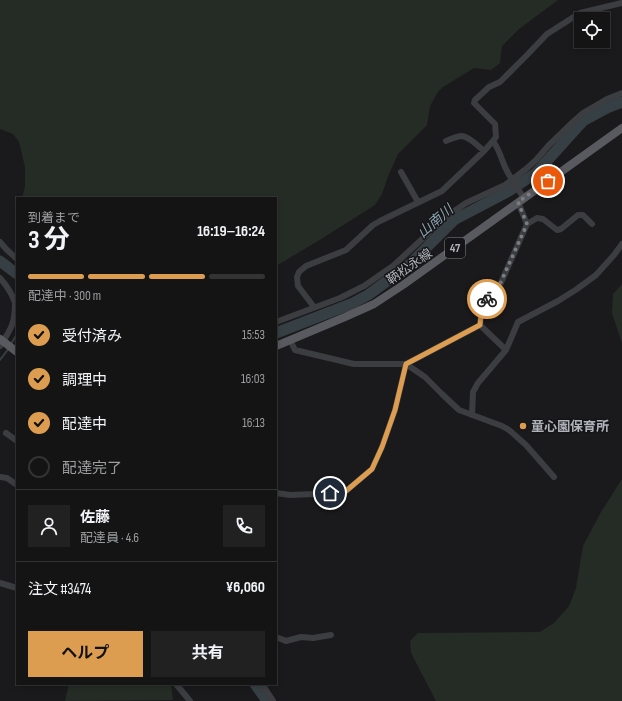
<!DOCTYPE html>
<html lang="ja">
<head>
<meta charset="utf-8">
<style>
	:root { --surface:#141415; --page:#212122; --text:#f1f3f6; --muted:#9d9ea0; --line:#333334; --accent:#dd9d51 }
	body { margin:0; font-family:"Sofia Sans Condensed","Noto Sans JP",sans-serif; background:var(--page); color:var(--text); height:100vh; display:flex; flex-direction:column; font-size:15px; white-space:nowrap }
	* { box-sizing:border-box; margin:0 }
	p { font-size:13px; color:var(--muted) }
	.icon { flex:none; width:22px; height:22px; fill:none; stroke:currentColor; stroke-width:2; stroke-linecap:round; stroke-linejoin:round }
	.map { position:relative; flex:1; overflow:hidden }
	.panel { position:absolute; left:16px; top:197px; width:261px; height:488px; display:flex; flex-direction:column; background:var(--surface); border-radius:0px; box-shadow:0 2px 6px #0003,0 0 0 1px var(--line) }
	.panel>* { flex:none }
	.tools { position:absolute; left:574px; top:12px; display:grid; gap:8px }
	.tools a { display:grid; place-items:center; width:36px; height:36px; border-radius:0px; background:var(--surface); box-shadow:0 2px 6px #0003,0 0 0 1px var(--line); font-size:20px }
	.pin { position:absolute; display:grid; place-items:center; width:34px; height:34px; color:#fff; margin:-17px; border:2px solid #fff; border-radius:50%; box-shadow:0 1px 4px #0007 }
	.courier { position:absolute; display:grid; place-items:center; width:40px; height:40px; margin:-20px; border:3px solid #dd9d51; border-radius:50%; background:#fff; color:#222; box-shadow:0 1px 5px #0007 }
	.headline em { font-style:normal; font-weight:700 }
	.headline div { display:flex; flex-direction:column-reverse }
	.headline { display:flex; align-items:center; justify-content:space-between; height:68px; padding:0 12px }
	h1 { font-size:26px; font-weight:700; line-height:30px }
	.bar { display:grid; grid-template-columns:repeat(4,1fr); gap:6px 4px; align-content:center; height:48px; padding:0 12px }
	.bar i { height:5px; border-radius:3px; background:var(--line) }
	.bar .current { background:var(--accent) }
	.bar p { grid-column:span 4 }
	.line { display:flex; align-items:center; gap:10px; padding:0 12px; border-top:1px solid var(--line) }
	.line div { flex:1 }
	.round { display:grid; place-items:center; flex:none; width:42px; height:42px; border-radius:0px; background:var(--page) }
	ol { padding:0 12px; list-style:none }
	li { display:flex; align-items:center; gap:12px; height:44px }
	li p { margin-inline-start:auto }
	li .icon { padding:4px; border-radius:50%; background:var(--accent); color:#111; stroke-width:4 }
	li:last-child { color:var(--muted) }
	li i { width:22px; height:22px; border:2px solid var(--line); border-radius:50% }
	.primary-button { display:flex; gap:8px; margin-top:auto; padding:8px 12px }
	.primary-button a { flex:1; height:46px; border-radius:0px; background:var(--accent); color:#111; font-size:16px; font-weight:700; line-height:46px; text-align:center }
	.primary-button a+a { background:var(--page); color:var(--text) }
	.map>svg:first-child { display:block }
	.green { fill:#252c25 }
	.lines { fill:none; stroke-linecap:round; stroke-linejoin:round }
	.stream { stroke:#363f44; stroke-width:2 }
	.river { stroke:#363f44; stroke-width:11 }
	.minor { stroke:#3c3d41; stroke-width:6 }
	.major { stroke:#585a5f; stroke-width:8 }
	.done { stroke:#7a7d83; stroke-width:4; stroke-dasharray:0 7.2 }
	.route { stroke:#dd9d51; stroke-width:5 }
	.poi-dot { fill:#dd9d51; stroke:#151517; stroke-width:1.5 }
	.labels { text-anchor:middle; stroke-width:3; stroke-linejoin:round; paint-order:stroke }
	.shield { fill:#151517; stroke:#808489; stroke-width:1 }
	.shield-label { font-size:12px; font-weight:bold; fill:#aeb3ba }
	.street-label { font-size:13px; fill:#aeb3ba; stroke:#151517 }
	.poi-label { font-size:13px; font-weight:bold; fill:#aeb3ba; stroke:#151517; text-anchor:start }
	.water-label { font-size:14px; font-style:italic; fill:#8aa3b0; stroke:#151517 }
</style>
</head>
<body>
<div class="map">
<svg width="622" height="701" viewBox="0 0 622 701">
	<rect width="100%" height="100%" fill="#1a1a1c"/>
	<path class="green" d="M0,0H558L519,29L502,46L500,63L491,70L474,68L443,87L438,92L430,106L427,125L398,154L389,174L382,194L375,205L318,241L276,266V198H22L25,187V167L19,142L13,134L0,129Z
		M622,284V343L612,313L613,294Z
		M622,479V701H436L411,653L410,641L418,633L540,632L554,623L569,606L576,588L583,546L601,512Z
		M69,684H171L173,700L65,701Z"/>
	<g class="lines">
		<path class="stream" d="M11,344L17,334
			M0,360L9,348"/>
		<path class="river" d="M0,261L17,274
			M276,333L351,304L368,295L409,265L454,220L509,191L536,173L583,121L609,107L622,102
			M255,684L267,701"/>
		<path class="minor" d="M446,141C451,139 457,136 462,136C470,137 478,146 484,151
			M401,172L418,202
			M524,198C517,188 510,178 505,167C501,158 499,149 493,141L496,137L495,124L474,103L475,100L489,87L500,82L527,55L547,34L580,13L622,3
			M527,224L537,218L543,219L557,230L561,229L578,215H583L592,224
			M0,242L6,249L17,259
			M0,278C7,286 12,293 15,303H17
			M314,307L298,286L297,277L299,272L306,266L346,250L373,225L380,221L442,191L484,151L493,141
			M276,322L340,298L364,286L393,266L447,216L466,203L505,185L526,169L536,160L549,145L574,121L583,113L607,99L622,93
			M290,340L295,350L354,364H406L480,325
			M0,346C11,329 15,324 15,303
			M506,350L480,325L481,315L479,308L500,285L527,224L518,202
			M472,415L473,392L478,383L506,350L518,322L558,301L577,289L596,275L614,255L622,244
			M6,433L17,441
			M0,477L7,478L17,485
			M276,493L290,495L340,493L346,491L372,469L382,447L395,410L406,364L425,377L442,394L459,410L502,426L509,430L526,445L554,477
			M0,583L17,588
			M276,637L286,641L301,637L313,638L331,635
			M176,684L190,701
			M262,684L273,701"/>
		<path class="major" d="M0,339L17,352
			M276,346L345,317L374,304L403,285L622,128"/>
	</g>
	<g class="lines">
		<path class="done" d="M487,299L500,284L527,224L518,202L548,181"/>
		<path class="route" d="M330,493L346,491L372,469L382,447L395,410L406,364L480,325L481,315L479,308L487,299"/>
	</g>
	<circle class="poi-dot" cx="523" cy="426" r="4"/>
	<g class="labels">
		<rect class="shield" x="445" y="238" width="20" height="20" rx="3"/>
		<g class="shield-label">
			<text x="455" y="252">47</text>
		</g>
		<g class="street-label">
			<text transform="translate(409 266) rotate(-35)" y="5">鞆松永線</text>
		</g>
		<g class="poi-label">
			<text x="531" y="431">童心園保育所</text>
		</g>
		<g class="water-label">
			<text transform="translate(435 221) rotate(-41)" y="5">山南川</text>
		</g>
	</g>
</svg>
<div class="tools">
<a><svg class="icon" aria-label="locate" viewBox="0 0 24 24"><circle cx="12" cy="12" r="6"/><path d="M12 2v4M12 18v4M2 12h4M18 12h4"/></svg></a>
</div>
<div class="pin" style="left:548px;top:181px;background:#ea580c"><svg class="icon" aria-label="bag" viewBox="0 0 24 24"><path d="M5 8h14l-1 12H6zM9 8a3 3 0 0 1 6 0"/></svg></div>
<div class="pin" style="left:330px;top:493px;background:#1f2937"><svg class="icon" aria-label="home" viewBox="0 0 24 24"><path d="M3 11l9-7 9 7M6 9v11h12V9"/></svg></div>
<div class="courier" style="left:487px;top:299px"><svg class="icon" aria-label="bike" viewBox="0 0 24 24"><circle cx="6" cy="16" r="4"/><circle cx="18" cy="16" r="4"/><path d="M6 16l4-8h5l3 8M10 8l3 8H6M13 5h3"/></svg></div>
<section class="panel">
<div class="headline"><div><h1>3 分</h1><p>到着まで</p></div><em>16:19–16:24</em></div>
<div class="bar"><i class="current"></i><i class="current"></i><i class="current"></i><i></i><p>配達中 · 300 m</p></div>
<ol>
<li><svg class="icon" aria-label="check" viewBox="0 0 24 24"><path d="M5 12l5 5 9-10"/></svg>受付済み<p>15:53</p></li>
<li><svg class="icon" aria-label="check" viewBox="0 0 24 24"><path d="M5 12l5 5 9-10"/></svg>調理中<p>16:03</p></li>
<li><svg class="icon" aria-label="check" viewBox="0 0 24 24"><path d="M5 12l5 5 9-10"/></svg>配達中<p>16:13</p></li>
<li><i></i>配達完了</li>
</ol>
<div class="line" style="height:72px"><a class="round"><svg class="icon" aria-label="person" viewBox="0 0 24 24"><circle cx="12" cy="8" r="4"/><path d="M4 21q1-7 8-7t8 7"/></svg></a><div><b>佐藤</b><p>配達員 · 4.6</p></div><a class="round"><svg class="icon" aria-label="phone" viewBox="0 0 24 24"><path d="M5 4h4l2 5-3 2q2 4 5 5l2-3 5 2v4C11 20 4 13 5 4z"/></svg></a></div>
<div class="line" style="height:52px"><div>注文 #3474</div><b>¥6,060</b></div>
<div class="primary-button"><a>ヘルプ</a><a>共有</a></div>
</section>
</div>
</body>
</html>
